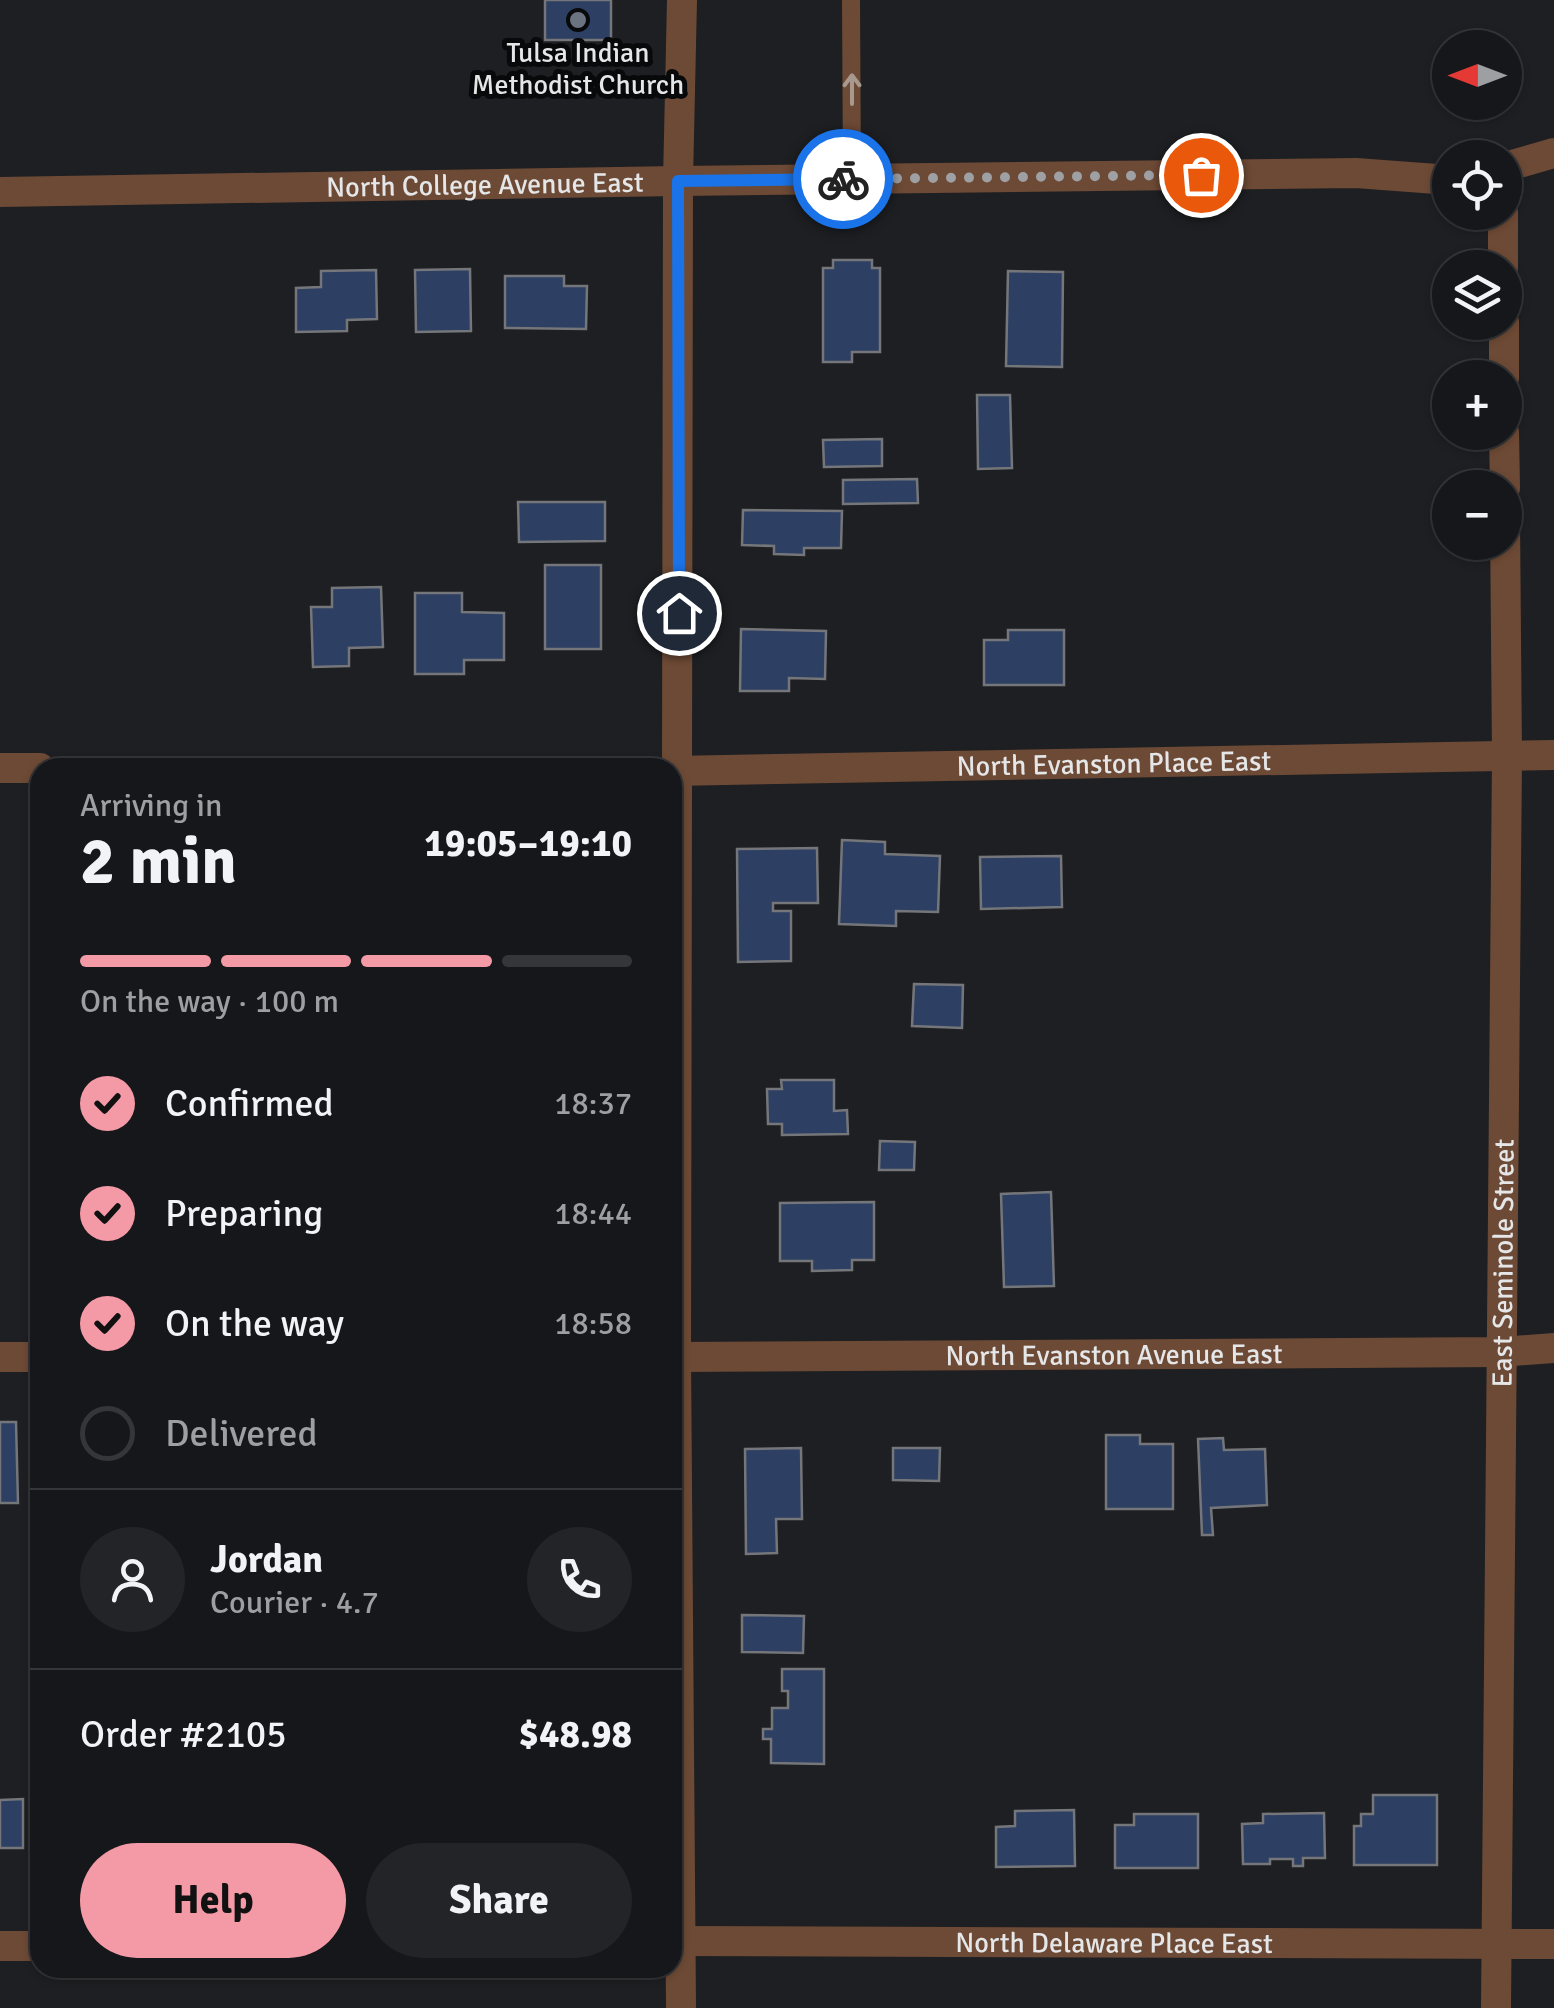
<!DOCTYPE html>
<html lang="en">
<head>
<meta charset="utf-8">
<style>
	:root { --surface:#16171a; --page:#232427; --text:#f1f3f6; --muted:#9e9fa2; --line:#353639; --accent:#f49aa6 }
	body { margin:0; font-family:Signika,sans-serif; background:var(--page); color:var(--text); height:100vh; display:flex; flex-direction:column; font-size:38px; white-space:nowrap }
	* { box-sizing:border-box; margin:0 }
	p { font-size:32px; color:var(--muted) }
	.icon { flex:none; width:55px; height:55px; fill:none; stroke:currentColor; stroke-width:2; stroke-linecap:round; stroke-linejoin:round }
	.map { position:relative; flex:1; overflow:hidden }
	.panel { position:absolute; left:30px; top:758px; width:652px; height:1220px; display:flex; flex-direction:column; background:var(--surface); border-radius:30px; box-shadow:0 2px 8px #0004,0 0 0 2px var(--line) }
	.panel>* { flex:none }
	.needle { width:65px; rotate:270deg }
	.buttons { position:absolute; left:1432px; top:30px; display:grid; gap:20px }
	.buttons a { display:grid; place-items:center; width:90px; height:90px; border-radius:50%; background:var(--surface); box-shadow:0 2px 8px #0004,0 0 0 2px var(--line); font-size:50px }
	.pin { position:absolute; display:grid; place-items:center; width:85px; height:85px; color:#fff; margin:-42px; border:5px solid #fff; border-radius:50%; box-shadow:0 2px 10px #0007 }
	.courier { position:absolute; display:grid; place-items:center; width:100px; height:100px; margin:-50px; border:8px solid #1a73e8; border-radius:50%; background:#fff; color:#222; box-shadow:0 2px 12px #0007 }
	.headline em { font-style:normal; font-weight:800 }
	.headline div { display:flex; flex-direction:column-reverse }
	.headline { display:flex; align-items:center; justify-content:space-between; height:170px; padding:0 50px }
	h1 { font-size:65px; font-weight:800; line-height:75px }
	.bar { display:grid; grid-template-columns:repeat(4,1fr); gap:15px 10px; align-content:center; height:120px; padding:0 50px }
	.bar i { height:12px; border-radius:8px; background:var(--line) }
	.bar .current { background:var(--accent) }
	.bar p { grid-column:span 4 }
	.line { display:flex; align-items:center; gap:25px; padding:0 50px; border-top:2px solid var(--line) }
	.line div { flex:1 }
	.round { display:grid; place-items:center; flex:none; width:105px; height:105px; border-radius:52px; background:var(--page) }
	ol { padding:0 50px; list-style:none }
	li { display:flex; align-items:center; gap:30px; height:110px }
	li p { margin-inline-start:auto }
	li .icon { padding:10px; border-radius:50%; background:var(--accent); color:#111; stroke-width:4 }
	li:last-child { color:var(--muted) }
	li i { width:55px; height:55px; border:5px solid var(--line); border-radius:50% }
	.action { display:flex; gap:20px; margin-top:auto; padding:20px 50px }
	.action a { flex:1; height:115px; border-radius:60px; background:var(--accent); color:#111; font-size:40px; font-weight:800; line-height:115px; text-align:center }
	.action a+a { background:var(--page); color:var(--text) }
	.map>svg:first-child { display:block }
	.building { fill:#2d3f63; stroke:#74767a; stroke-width:2.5 }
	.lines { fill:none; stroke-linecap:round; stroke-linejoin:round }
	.lane { stroke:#6d4a35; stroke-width:18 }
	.street { stroke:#6d4a35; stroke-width:30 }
	.oneway { stroke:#a9988e }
	.done { stroke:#9fa0a3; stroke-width:10; stroke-dasharray:0 18 }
	.route { stroke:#1a73e8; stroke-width:12 }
	.worship-dot { fill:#6b7280; stroke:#08090a; stroke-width:4 }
	.labels { text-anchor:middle; stroke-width:10; stroke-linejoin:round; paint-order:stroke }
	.poi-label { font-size:28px; fill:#e5e6e8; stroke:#08090a }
	.street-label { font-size:28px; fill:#e5e6e8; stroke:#08090a }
</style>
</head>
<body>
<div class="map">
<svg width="1554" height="2008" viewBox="0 0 1554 2008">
	<rect width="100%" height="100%" fill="#1d1f22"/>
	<path class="building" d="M545,0H611V40H545Z
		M833,260H872V268H880V352H852V362H823V268H833Z
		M470,269L471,331L416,332L415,270Z
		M376,270L377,319L347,320V331L296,332V288L321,287V271Z
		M1008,271L1063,272L1062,367L1006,366Z
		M505,276H564V286H587L586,329L505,328Z
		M977,395H1010L1012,468L978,469Z
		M882,439V466L824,467L823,440Z
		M917,479L918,503L843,504V480Z
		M518,502H605V541L519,542Z
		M743,510L842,511L841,548H804V555L774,554V546L742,545Z
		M545,565H601V649H545Z
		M381,587L383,647L349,648V666L313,667L311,607H332V588Z
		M415,593H462V612L504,613V660H464V674H415Z
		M741,629L826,631L825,679L789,678V691H740Z
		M1008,630H1064V685H984V640H1008Z
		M842,840L885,842V854L940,856L938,912L896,911V926L839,924Z
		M817,848L818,903H773V911H791V961L738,962L737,849Z
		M1061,856L1062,907L981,909L980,857Z
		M914,984L963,985L962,1028L912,1026Z
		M781,1080H834V1111L847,1110L848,1134L782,1135V1124H768L767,1089H782Z
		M880,1141L915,1142L914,1170H879Z
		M1051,1192L1054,1286L1004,1287L1001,1194Z
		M874,1202V1260H852V1270L812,1271V1261H780V1203Z
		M0,1422H16L18,1503H0Z
		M1106,1435H1140V1444H1173V1509H1106Z
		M1223,1438L1224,1450L1265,1449L1267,1505L1211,1508L1213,1535H1202L1198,1439Z
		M801,1448L802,1519H776L777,1553L746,1554L745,1449Z
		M893,1448H940L939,1481L893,1480Z
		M742,1615L804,1616L803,1653L742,1652Z
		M782,1669H824V1764L771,1763V1739H763V1729H772V1708H788V1691H782Z
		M1373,1795H1437V1865H1354V1826H1361V1814H1373Z
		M23,1799V1848H0V1800Z
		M1074,1810L1075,1866L996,1867V1827L1015,1826V1811Z
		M1324,1813L1325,1858H1303V1866H1293V1859H1270V1864H1243L1242,1824L1263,1823V1814Z
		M1134,1814H1198V1868H1115V1825H1134Z"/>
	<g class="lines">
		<path class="lane" d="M851,0L852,179"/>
		<g class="street">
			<path d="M1505,167L1554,153"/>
			<path id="s1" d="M0,192L678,181L1356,173L1450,180"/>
			<path d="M1503,212V268"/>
			<path d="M1504,322V378"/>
			<path d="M1504,432L1505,488"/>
			<path d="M0,768H40"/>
			<path id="s2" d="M672,771L1554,755"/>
			<path d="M0,1357H40"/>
			<path id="s3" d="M672,1357L1500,1352L1554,1348"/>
			<path id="s4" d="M672,1941L1554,1944"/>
			<path d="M0,1946H40"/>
			<path d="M681,2008L676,1357L678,181L682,0"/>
			<path id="s5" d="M1496,2008L1507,756L1505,519"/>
		</g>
	</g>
	<defs><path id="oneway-shaft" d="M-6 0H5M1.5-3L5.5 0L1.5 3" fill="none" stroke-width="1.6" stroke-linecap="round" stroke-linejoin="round" transform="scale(2.5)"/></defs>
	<use class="oneway" href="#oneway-shaft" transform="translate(852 89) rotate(-90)"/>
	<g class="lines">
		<path class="done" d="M843,179L1201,175"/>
		<path class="route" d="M679,613L678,181L843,179"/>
	</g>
	<circle class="worship-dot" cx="578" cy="20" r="10"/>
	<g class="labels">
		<g class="poi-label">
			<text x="578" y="62">Tulsa Indian<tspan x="578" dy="32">Methodist Church</tspan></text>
		</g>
		<g class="street-label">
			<text dy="10" stroke="none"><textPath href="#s1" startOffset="485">North College Avenue East</textPath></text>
			<text dy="10" stroke="none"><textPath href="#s2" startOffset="442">North Evanston Place East</textPath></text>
			<text dy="10" stroke="none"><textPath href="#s5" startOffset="745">East Seminole Street</textPath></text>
			<text dy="10" stroke="none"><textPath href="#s3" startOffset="442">North Evanston Avenue East</textPath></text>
			<text dy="10" stroke="none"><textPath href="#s4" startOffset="442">North Delaware Place East</textPath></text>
		</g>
	</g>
</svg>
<div class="buttons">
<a><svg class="needle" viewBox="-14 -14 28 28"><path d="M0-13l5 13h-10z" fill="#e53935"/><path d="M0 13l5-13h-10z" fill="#9e9fa2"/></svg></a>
<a><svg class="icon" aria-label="locate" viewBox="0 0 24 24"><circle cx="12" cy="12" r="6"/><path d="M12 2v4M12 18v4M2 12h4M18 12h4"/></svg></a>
<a><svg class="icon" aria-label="layers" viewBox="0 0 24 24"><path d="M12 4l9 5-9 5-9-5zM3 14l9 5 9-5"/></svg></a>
<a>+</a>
<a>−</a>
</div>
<div class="pin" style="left:1201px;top:175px;background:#ea580c"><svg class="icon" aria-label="bag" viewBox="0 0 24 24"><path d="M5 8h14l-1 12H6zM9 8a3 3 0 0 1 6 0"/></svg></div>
<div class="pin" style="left:679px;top:613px;background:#1f2937"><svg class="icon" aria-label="home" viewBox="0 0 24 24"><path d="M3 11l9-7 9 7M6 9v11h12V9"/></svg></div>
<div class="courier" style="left:843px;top:179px"><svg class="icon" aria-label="bike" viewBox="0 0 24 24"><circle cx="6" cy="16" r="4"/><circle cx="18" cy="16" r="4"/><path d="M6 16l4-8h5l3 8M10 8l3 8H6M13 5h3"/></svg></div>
<section class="panel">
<div class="headline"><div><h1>2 min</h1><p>Arriving in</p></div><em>19:05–19:10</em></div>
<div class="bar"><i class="current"></i><i class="current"></i><i class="current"></i><i></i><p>On the way · 100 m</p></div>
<ol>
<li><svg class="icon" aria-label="check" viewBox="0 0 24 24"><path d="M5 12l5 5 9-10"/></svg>Confirmed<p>18:37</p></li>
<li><svg class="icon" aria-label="check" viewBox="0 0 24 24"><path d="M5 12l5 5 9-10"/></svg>Preparing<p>18:44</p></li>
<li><svg class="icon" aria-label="check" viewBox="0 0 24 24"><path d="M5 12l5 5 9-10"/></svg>On the way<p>18:58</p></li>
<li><i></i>Delivered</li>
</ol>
<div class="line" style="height:180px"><a class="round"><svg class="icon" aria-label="person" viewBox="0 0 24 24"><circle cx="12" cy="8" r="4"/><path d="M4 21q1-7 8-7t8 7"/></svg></a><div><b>Jordan</b><p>Courier · 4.7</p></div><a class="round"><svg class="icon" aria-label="phone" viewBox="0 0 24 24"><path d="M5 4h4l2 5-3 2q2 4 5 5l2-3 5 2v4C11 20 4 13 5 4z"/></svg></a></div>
<div class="line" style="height:130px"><div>Order #2105</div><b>$48.98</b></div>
<div class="action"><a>Help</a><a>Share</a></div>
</section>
</div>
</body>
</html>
